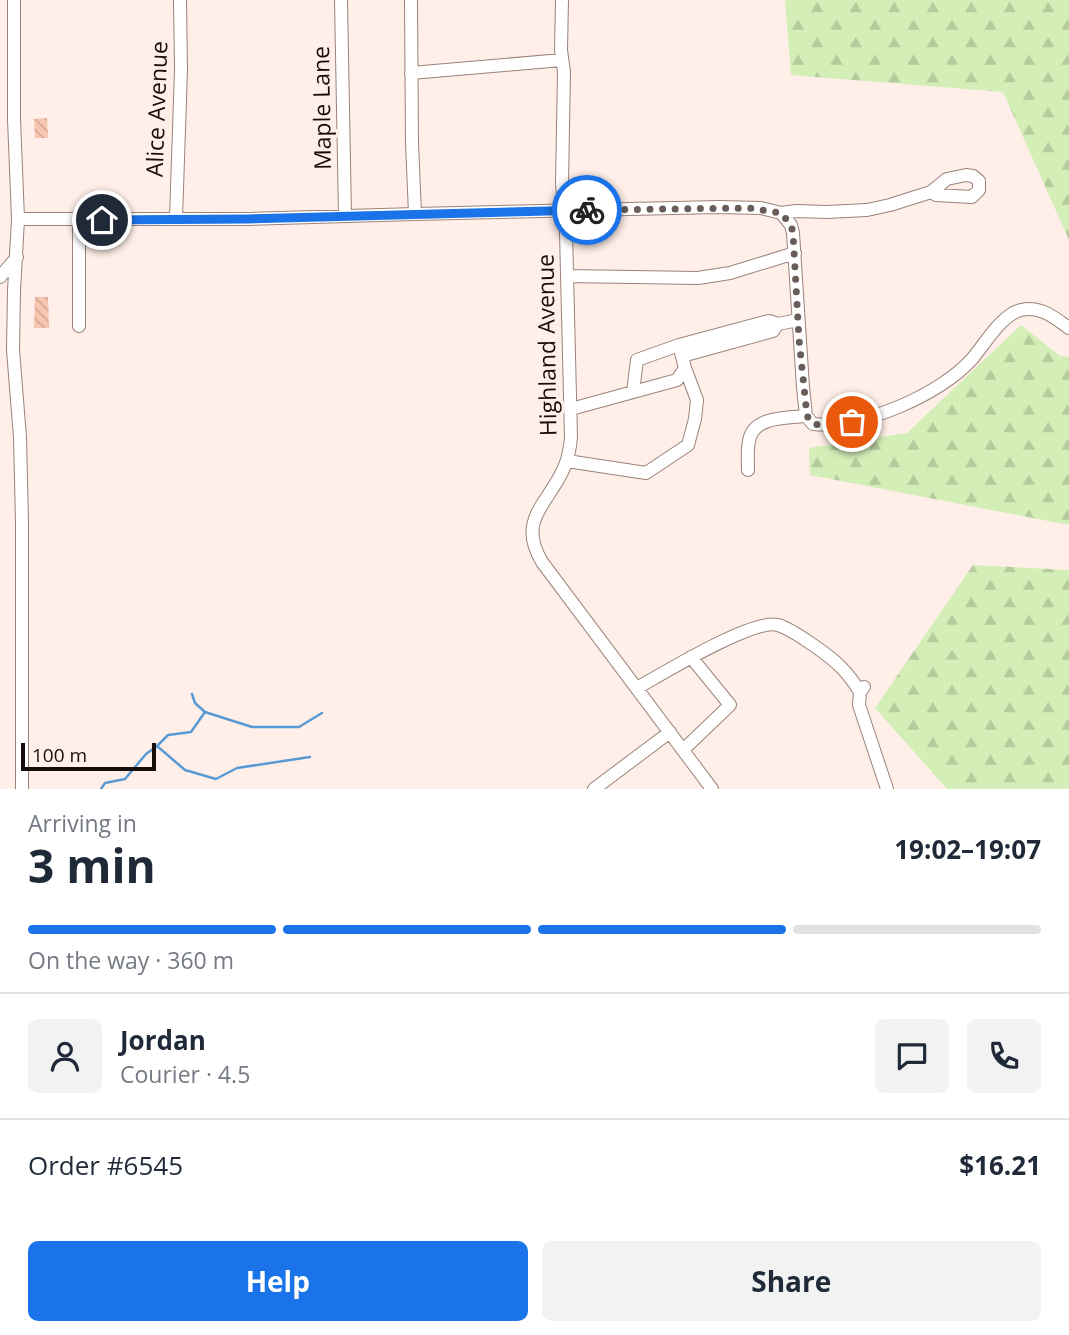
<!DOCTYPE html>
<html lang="en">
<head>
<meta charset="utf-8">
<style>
	:root { --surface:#fff; --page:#f2f2f3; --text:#1f2937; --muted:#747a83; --line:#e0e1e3; --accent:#1a73e8 }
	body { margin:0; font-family:"Open Sans",sans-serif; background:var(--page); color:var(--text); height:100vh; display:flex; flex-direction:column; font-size:26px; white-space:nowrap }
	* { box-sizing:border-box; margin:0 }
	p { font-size:23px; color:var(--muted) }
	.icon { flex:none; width:38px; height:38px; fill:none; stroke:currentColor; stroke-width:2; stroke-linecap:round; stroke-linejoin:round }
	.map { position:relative; height:789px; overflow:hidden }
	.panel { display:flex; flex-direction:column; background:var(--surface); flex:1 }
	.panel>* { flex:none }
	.scale { position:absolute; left:21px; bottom:18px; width:135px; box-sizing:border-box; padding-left:7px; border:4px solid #170e0b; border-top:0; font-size:19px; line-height:24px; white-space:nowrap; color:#170e0b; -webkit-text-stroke:5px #ffefe8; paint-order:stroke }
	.pin { position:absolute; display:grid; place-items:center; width:60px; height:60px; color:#fff; margin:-30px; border:4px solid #fff; border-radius:50%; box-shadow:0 2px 7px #0007 }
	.courier { position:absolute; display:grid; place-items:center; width:70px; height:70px; margin:-35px; border:5px solid #1a73e8; border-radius:50%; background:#fff; color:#222; box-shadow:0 2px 9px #0007 }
	.overview em { font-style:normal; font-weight:700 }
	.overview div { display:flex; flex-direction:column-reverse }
	.overview { display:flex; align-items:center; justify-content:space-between; height:119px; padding:0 28px }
	h1 { font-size:46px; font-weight:700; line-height:52px }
	.bar { display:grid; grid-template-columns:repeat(4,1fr); gap:10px 7px; align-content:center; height:84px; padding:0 28px }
	.bar i { height:9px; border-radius:5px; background:var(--line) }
	.bar .current { background:var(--accent) }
	.bar p { grid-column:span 4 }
	.line { display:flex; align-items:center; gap:18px; padding:0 28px; border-top:2px solid var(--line) }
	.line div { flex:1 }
	.round { display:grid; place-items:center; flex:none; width:74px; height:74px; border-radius:10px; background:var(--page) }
	.button { display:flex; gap:14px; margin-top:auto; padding:14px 28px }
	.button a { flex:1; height:80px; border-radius:10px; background:var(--accent); color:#fff; font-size:28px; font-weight:700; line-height:80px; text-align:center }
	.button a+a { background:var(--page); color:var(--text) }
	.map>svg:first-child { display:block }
	.forest { fill:url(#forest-firs) }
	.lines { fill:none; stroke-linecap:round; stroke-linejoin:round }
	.stream { stroke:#5a9ad4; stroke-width:2.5 }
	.building { fill:url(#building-back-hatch) }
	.minor-casing { stroke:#9a8379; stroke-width:14 }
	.minor { stroke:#fff; stroke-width:12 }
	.done { stroke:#685d58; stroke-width:7; stroke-dasharray:0 12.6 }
	.route { stroke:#1a73e8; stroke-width:9 }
	.labels { text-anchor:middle; stroke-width:7; stroke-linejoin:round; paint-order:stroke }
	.street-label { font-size:23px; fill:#170e0b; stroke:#ffefe8 }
</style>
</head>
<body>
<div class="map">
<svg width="1069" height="789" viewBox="0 0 1069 789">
	<defs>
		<pattern id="forest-firs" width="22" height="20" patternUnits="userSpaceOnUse" patternTransform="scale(1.75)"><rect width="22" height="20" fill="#d4eeb8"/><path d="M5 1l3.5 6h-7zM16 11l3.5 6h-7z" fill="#b5cb9d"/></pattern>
		<pattern id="building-back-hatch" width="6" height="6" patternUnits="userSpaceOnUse" patternTransform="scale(1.75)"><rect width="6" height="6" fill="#f8c5b0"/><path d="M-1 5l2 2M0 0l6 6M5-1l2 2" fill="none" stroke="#d4a896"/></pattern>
	</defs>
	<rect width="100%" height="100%" fill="#ffefe8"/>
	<path class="forest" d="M785,0H1069V240L1003,92L791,75Z
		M1021,325L1060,356L1069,357V525L810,475L809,448L907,433Z
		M973,565L1069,570V789H947L875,708Z"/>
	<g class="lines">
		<path class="stream" d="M205,712L252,727H299L322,713
			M157,746L185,770L216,779L237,768L310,757
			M101,789L105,783L125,779L146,754L157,746L168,735L191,732L205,712L195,703L192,694"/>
	</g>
	<path class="building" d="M47,118L48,138H35L34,119Z
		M35,297H48L49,328H34Z"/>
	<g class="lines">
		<defs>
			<path id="minor" d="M14,0V119L18,219L14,291L13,350L20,437L22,522V789
				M341,0L345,216
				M411,0L412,143L415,214
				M562,0L561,50L564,72L562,183L566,232L571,437C570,449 568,460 563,470C547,505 517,520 542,562L712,789
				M411,73L562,60
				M781,213L791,225L793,233L803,387L806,416L813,424C861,429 940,395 972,359C985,344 1001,315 1021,310C1040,305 1055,318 1069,328
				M18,219H248L415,214L719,207L761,208L781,213L796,211L827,212L867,210L890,205L931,192L947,179L966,175L973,176L979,181V190L972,197L936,195L931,192
				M176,219L181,70L180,0
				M79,220V326
				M567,276L698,278L730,273L795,253
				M0,277L17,257
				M682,356L773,331L778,324
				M633,392L637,360L679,345L769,321L778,324L798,320
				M571,409L677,380L685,368L679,345
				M567,461L646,473L688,445L695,419L697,400L685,368
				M748,470C748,460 747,450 749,441C753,416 787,418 806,416
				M864,687L860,692L859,705L887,789
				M637,688C662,674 753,618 778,625C791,629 804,639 816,647C836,661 847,671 860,692
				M683,750L730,705L691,657
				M594,789L670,732"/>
		</defs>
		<use href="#minor" class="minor-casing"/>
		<use href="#minor" class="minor"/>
	</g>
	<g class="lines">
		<path class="done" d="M587,210L749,208L781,213L791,225L793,233L799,339L807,416L813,424L821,425L852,422"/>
		<path class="route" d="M102,220L248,219L587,210"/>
	</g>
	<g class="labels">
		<g class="street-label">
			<text transform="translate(322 108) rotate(-91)" y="8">Maple Lane</text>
			<text transform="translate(157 109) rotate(-88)" y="8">Alice Avenue</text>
			<text transform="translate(547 345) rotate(-91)" y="8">Highland Avenue</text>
		</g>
	</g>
</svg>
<div class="scale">100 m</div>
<div class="pin" style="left:852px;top:422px;background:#ea580c"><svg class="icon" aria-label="bag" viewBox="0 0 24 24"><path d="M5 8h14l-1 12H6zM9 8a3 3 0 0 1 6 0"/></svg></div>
<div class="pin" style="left:102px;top:220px;background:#1f2937"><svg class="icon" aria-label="home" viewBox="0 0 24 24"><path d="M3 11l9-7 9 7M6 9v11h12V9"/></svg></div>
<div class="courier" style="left:587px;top:210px"><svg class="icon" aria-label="bike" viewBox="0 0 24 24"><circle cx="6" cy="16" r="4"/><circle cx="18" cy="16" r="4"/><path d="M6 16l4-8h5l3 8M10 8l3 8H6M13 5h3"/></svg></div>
</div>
<section class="panel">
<div class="overview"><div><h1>3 min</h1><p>Arriving in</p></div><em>19:02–19:07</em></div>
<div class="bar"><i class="current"></i><i class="current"></i><i class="current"></i><i></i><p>On the way · 360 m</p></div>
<div class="line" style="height:126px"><a class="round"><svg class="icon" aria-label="person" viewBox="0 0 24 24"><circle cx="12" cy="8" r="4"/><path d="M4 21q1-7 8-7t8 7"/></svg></a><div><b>Jordan</b><p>Courier · 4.5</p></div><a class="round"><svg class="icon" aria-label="chat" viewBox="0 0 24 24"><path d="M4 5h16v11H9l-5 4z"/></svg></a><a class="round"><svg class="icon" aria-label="phone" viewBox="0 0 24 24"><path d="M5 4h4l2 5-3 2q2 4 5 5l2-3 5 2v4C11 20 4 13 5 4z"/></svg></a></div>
<div class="line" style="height:91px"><div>Order #6545</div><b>$16.21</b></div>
<div class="button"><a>Help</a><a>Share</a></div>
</section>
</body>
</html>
